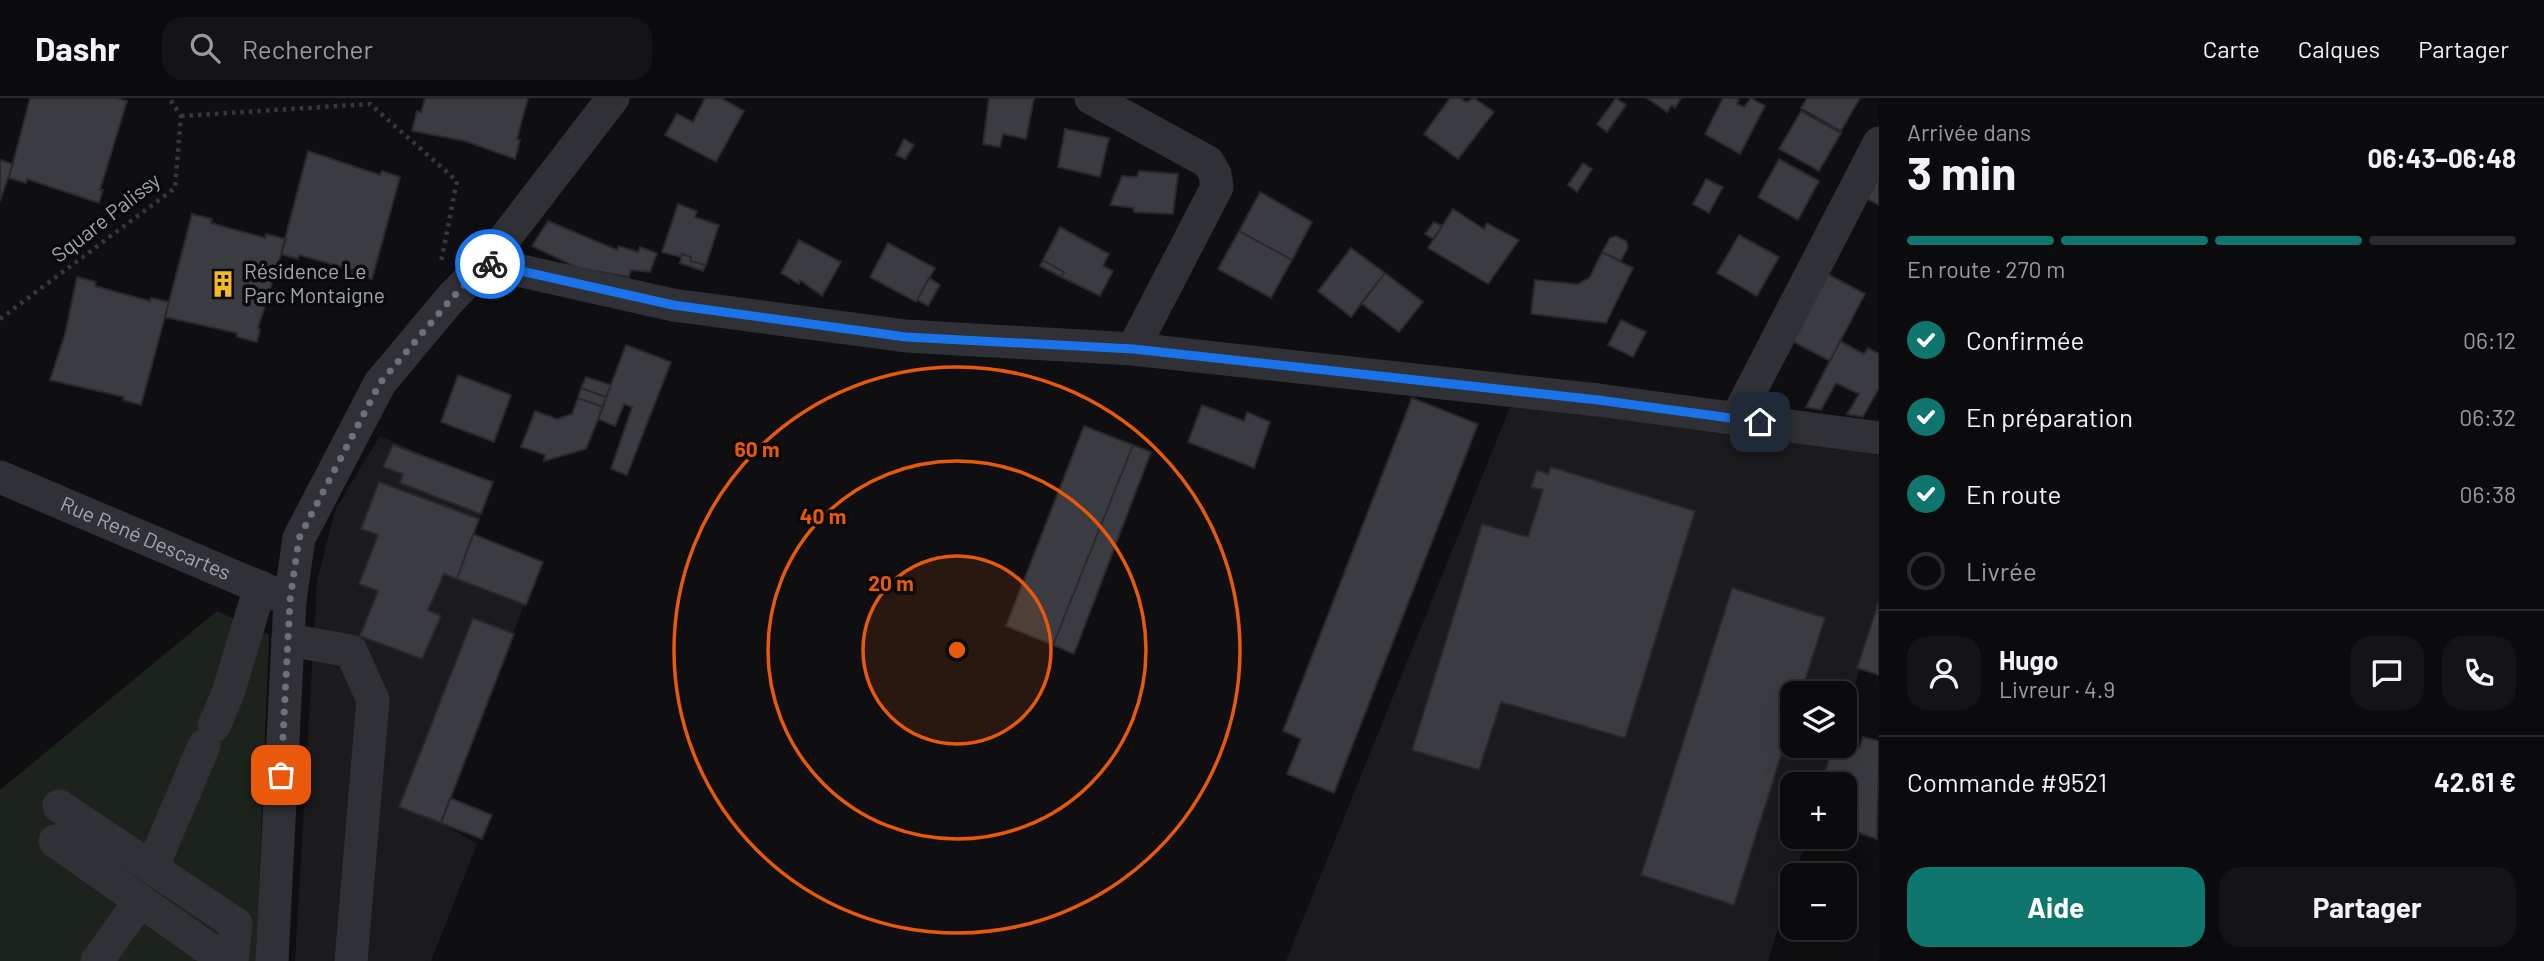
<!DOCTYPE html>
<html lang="fr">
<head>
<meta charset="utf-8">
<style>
	:root { --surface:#0b0b0d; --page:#141416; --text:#f1f3f6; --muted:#9a9b9d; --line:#2b2b2e; --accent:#0f766e }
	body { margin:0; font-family:Barlow,sans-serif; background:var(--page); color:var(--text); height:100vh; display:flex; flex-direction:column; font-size:26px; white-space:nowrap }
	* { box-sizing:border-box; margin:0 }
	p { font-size:23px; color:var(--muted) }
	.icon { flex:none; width:38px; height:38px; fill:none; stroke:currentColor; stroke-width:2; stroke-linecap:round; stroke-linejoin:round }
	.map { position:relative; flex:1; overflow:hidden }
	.sheet { display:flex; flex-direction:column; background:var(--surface); width:665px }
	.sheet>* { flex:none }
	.fabs { position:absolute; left:1780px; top:583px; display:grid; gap:14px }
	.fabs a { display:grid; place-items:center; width:77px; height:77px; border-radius:14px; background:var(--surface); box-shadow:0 7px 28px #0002,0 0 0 2px var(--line); font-size:35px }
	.pin { position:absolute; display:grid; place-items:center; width:60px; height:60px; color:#fff; margin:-30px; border-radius:14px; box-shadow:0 4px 10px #0006 }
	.courier { position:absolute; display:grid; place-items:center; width:70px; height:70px; margin:-35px; border:5px solid #1a73e8; border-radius:50%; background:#fff; color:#222; box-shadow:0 2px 9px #0007 }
	.summary em { font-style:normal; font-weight:700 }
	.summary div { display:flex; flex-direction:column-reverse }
	.summary { display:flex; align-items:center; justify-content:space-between; height:119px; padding:0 28px }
	h1 { font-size:46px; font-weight:700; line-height:52px }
	.bar { display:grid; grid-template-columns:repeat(4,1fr); gap:10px 7px; align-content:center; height:84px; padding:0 28px }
	.bar i { height:9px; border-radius:5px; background:var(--line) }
	.bar .selected { background:var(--accent) }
	.bar p { grid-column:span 4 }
	.line { display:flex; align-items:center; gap:18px; padding:0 28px; border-top:2px solid var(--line) }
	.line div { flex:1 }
	.round { display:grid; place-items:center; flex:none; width:74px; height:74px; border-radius:21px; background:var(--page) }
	ol { padding:0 28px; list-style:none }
	li { display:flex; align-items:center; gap:21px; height:77px }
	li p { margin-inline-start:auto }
	li .icon { padding:7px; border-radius:50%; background:var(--accent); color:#fff; stroke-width:4 }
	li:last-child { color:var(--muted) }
	li i { width:38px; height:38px; border:4px solid var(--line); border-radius:50% }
	.primary-button { display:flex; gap:14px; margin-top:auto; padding:14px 28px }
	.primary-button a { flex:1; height:80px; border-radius:21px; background:var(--accent); color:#fff; font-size:28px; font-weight:700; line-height:80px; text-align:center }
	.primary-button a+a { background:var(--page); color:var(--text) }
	header { display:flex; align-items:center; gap:42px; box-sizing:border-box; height:98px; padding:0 35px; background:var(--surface); border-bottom:2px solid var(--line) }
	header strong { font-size:33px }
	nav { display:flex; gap:38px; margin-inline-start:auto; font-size:24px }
	.search { width:490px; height:63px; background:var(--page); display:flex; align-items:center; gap:18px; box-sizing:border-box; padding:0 24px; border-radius:21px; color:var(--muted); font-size:26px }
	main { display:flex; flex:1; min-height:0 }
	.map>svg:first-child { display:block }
	.built { fill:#1b1b1e }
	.green { fill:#1c231d }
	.building { fill:#3b3c41; stroke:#29292d; stroke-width:2 }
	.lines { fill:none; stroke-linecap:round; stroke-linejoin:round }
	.path { stroke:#36383d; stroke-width:4.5; stroke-dasharray:3.5 5; stroke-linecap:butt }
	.minor { stroke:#303136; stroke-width:33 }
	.done { stroke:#6d707a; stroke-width:7; stroke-dasharray:0 12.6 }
	.route { stroke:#1a73e8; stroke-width:9 }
	.ring { fill:none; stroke:#e8590c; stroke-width:3.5 }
	.labels { text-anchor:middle; stroke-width:7; stroke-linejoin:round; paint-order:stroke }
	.street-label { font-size:21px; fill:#a0a5b2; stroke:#0a0a0c }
	.poi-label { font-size:21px; fill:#a0a5b2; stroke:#0a0a0c; text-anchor:start }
	.centre { fill:#e8590c; stroke:#0a0a0c; stroke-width:3.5 }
	.ring-label { font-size:21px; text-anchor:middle; font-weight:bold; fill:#e8590c; stroke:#0a0a0c; stroke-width:7; stroke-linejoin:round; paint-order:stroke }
</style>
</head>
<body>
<header>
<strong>Dashr</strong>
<div class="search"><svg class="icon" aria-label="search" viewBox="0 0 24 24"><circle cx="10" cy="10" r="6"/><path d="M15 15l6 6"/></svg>Rechercher</div>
<nav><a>Carte</a><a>Calques</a><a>Partager</a></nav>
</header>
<main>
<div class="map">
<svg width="1879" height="863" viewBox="0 0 1879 863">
	<rect width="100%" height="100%" fill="#0f0f11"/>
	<path class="built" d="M1513,302L1879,357V508L1845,618L1844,595H1792V648H1835L1823,686H1792V738L1807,739L1795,777H1792V787L1768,863H1286Z
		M380,338L491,387L458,481L524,507L440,724L477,746L431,863H295L317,483L335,412Z"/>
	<path class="green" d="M217,513L269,537L256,863H0V692Z"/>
	<path class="building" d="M30,0H116L127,3L100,92H103L99,105L27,81L26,85L9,80Z
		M425,0H528L517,41L520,42L515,61L465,43L412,33L417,13L421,14Z
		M705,0H721L744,13L716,64L665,37L677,16L693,24Z
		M989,0H1034L1026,41L1003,36L1000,49L983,46Z
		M1450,0H1461L1466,4L1474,0L1494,14L1458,61L1424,36Z
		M1616,0L1626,7L1607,34L1597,26Z
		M1647,0H1681L1675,10L1672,7L1667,14Z
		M1723,0H1735L1739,2L1737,6L1744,9L1751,0L1765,8L1740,56L1705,36Z
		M1807,0H1860L1841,33L1801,10Z
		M1801,13L1841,35L1819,73L1779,51Z
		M1065,31L1109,40L1100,79L1058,69Z
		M904,41L914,47L905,61L896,57Z
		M308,53L380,77L382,73L400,79L372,181L352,176L353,172L299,157L298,161L281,156Z
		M1779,61L1819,83L1798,122L1758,99Z
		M0,62L13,66L0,103Z
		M1583,65L1592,71L1577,94L1568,87Z
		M1139,73L1178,76L1173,116L1134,114V110L1110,107L1122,78L1137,79Z
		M1879,78V107L1863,99Z
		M1706,81L1723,89L1709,115L1693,106Z
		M1260,94L1312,124L1292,162L1239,133Z
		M678,106L697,113L695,119L719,127L706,167L690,163L691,159L682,156L681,159L662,154Z
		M1453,111L1484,131L1487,125L1519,142L1488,186L1428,150Z
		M192,116L212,121L211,125L265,140L266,136L286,141L258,230L260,231L257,244L237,239V235L165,219Z
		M548,123L617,152L619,148L638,154L640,149L657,155L650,174L631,172L629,179L578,170L532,148Z
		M1434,124L1442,128L1433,141L1425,136Z
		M1060,129L1109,156L1103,168L1113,173L1100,198L1061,179L1064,174L1043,162Z
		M1239,133L1292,162L1271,200L1218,171Z
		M1739,137L1779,159L1757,198L1717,175Z
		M1616,138L1626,143L1628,149L1621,163L1602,154L1610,140Z
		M799,142L841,164L822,198L800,182L799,186L781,175Z
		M888,145L935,170L916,204L870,179Z
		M1351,150L1385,175L1351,219L1318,193Z
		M1602,154L1633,170L1606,225L1531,216L1535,182L1578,186L1590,179Z
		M682,156L691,159L690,163L706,167L703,173L680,165Z
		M1043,162L1064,174L1061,179L1040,168Z
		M1824,174L1865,196L1830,263L1788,241Z
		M1385,175L1423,204L1399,234L1361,205Z
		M77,179L96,184L95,188L150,203L151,200L169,204L141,307L123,302L124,299L50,282L65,236Z
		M929,180L940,187L928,208L917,202Z
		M1621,222L1646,234L1633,259L1608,247Z
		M1840,243L1864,256L1868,250L1879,256V290L1863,319L1847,316L1859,296L1836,285L1821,312L1806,309Z
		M626,247L671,264L627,377L611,371L632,309L624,306L615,328L598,321Z
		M458,277L511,297L494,344L441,324Z
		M586,279L611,287L606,299L581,290Z
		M581,290L606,299L603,309L578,300Z
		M578,300L603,309L586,351L544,363L545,357L521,349L535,313L557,321L572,316Z
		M1412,300L1478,326L1334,695L1287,676L1301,641L1283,633Z
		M1202,307L1244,323L1247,314L1270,324L1254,370L1188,344Z
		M1084,328L1133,347L1053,547L1006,528Z
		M393,347L493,384L481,416L400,385L403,376L383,369Z
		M1133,347L1151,354L1074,556L1053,547Z
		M1551,369L1695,413L1625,640L1501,604L1479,672L1412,652L1482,426L1528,439L1543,392L1531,389L1537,372L1548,376Z
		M379,384L479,421L457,481L444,476L428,512L441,518L422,561L360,538L378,493L359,486L378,437L361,431Z
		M473,436L543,464L526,507L457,481Z
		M1732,490L1825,520L1801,595H1792V623L1734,807L1641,777Z
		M1878,506H1879V577L1857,570Z
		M473,520L514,536L441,725L399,709Z
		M1863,639L1879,643L1877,741L1844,730V686H1821L1833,648L1844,645L1860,649Z
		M450,700L492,717L482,741L441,725Z"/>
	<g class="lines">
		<path class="path" d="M181,18L370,6L457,83L441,164
			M0,221L175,90L181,18L169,0"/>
		<g class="minor">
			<path d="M1091,0L1208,64L1215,76L1217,89L1133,251"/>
			<path d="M486,165L673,207L906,238L1133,251L1598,302L1879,340"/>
			<path d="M1736,321L1879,45"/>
			<path id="s1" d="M0,379L290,502"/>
			<path d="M288,542L351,553L373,602L351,863"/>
			<path d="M214,628L228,595L260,489"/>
			<path d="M59,708L236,826L232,863"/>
			<path d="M55,743L226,863"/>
			<path d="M152,770L204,648"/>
			<path d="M97,863L140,803"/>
			<path d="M272,863L290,502L299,440L380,285L451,200L486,165L613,0"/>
		</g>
	</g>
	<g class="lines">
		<path class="done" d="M281,677L290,502L299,440L380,285L452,200L486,165L490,166"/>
		<path class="route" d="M490,166L673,207L906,239L1133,251L1598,302L1760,324"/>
	</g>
	<circle cx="957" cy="552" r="94" fill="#e8590c" fill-opacity=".12"/>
	<g class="ring">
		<circle cx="957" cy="552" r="94"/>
		<circle cx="957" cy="552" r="189"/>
		<circle cx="957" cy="552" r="283"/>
	</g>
	<defs>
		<symbol id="building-bare" viewBox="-9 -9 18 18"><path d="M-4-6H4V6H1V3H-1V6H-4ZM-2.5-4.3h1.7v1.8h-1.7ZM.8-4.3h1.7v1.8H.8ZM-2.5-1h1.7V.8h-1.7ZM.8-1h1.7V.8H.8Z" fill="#f4b924" stroke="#0a0a0c" stroke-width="2.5" paint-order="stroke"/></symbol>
	</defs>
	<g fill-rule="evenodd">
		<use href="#building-bare" x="204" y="167" width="38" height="38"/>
	</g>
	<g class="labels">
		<g class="street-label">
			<text transform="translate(106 120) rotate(-38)" y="7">Square Palissy</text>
			<text dy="7" stroke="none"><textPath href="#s1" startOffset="158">Rue René Descartes</textPath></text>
		</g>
		<g class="poi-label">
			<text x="244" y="181">Résidence Le<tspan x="244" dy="24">Parc Montaigne</tspan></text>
		</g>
	</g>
	<circle cx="957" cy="552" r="10" class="centre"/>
	<g class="ring-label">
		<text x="757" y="359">60 m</text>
		<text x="823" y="426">40 m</text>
		<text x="891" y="493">20 m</text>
	</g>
</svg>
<div class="fabs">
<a><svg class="icon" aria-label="layers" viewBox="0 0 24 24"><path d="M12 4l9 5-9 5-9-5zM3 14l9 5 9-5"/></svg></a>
<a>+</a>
<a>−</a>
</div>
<div class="pin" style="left:281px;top:677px;background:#ea580c"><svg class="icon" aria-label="bag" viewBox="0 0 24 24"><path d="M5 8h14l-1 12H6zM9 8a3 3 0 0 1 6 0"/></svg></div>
<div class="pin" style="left:1760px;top:324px;background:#1f2937"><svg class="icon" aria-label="home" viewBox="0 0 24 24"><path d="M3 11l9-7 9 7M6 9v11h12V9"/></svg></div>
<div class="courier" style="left:490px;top:166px"><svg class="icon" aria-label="bike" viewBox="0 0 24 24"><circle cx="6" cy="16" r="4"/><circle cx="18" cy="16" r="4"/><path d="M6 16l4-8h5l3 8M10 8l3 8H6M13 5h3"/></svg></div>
</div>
<section class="sheet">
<div class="summary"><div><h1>3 min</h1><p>Arrivée dans</p></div><em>06:43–06:48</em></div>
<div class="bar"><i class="selected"></i><i class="selected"></i><i class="selected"></i><i></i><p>En route · 270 m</p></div>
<ol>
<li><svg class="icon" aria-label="check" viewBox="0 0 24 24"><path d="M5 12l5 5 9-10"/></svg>Confirmée<p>06:12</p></li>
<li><svg class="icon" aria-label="check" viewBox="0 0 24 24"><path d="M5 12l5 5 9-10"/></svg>En préparation<p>06:32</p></li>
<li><svg class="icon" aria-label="check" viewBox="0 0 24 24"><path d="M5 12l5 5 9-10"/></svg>En route<p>06:38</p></li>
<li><i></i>Livrée</li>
</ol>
<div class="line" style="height:126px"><a class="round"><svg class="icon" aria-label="person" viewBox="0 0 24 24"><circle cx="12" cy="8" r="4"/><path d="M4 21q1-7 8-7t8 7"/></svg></a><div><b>Hugo</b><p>Livreur · 4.9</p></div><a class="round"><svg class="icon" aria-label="chat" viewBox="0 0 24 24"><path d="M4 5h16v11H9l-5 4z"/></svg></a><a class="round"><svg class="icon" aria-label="phone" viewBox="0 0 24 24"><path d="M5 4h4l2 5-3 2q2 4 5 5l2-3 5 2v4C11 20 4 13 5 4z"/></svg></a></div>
<div class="line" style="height:91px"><div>Commande #9521</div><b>42.61 €</b></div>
<div class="primary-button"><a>Aide</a><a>Partager</a></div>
</section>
</main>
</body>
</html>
